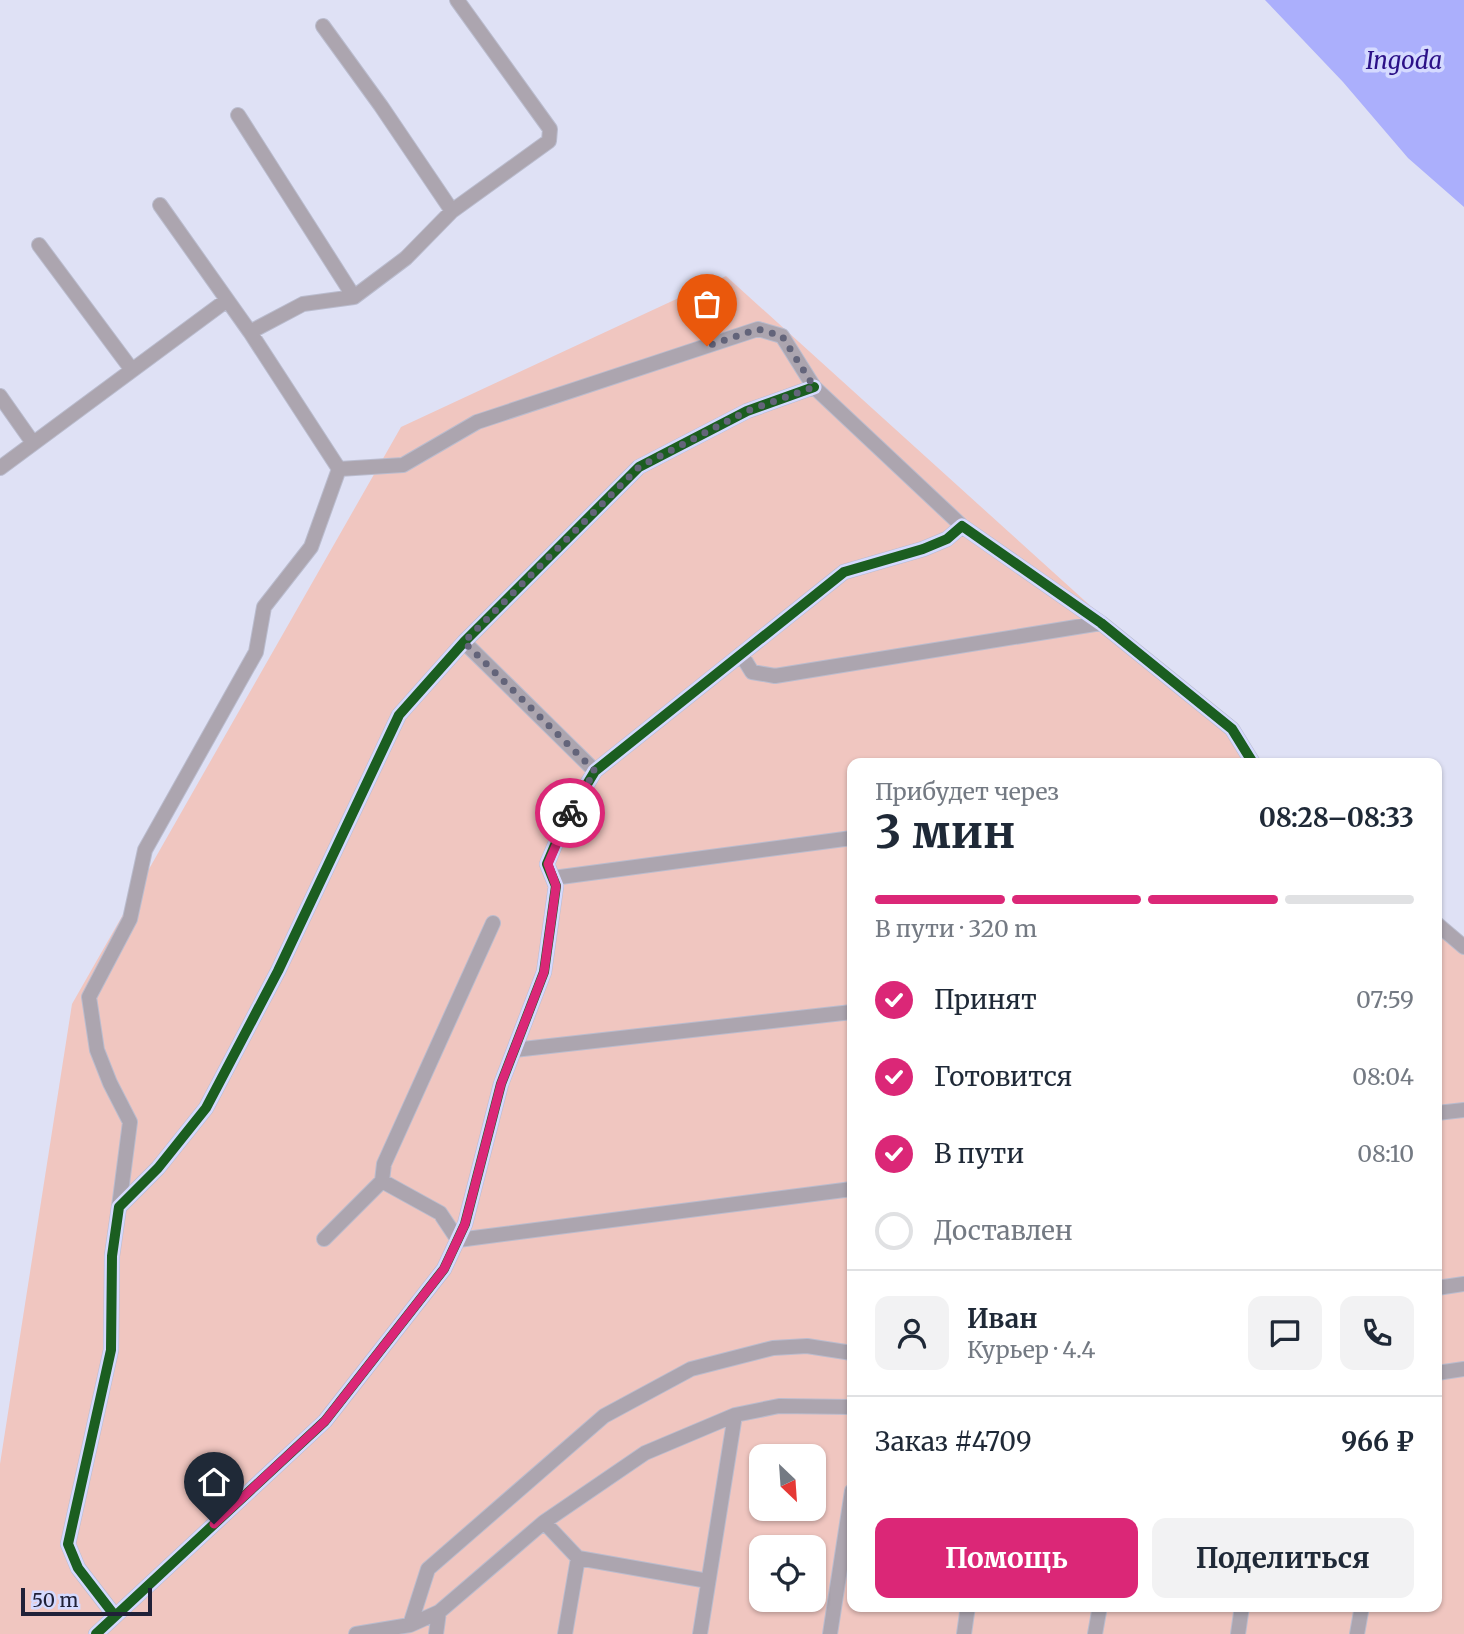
<!DOCTYPE html>
<html lang="ru">
<head>
<meta charset="utf-8">
<style>
	:root { --surface:#fff; --page:#f2f2f3; --text:#1f2937; --muted:#747a83; --line:#e0e1e3; --accent:#db2777 }
	body { margin:0; font-family:Merriweather,serif; background:var(--page); color:var(--text); height:100vh; display:flex; flex-direction:column; font-size:26px; white-space:nowrap }
	* { box-sizing:border-box; margin:0 }
	p { font-size:23px; color:var(--muted) }
	.icon { flex:none; width:38px; height:38px; fill:none; stroke:currentColor; stroke-width:2; stroke-linecap:round; stroke-linejoin:round }
	.map { position:relative; flex:1; overflow:hidden }
	.sheet { position:absolute; left:847px; top:758px; width:595px; height:854px; display:flex; flex-direction:column; background:var(--surface); border-radius:14px; box-shadow:0 2px 5px #0004 }
	.sheet>* { flex:none }
	.needle { width:46px; rotate:155deg }
	.buttons { position:absolute; left:749px; top:1444px; display:grid; gap:14px }
	.buttons a { display:grid; place-items:center; width:77px; height:77px; border-radius:14px; background:var(--surface); box-shadow:0 2px 5px #0004; font-size:35px }
	.scale { position:absolute; left:21px; bottom:18px; width:131px; box-sizing:border-box; padding-left:7px; border:4px solid #202138; border-top:0; font-size:19px; line-height:24px; white-space:nowrap; color:#202138; -webkit-text-stroke:5px #d5daff; paint-order:stroke }
	.pin { position:absolute; display:grid; place-items:center; width:60px; height:60px; color:#fff; margin:-72px -30px; border-radius:50% 50% 50% 0; rotate:-45deg; box-shadow:0 0 7px #0007 }
	.pin .icon { rotate:45deg }
	.courier { position:absolute; display:grid; place-items:center; width:70px; height:70px; margin:-35px; border:5px solid #db2777; border-radius:50%; background:#fff; color:#222; box-shadow:0 2px 9px #0007 }
	.overview em { font-style:normal; font-weight:700 }
	.overview div { display:flex; flex-direction:column-reverse }
	.overview { display:flex; align-items:center; justify-content:space-between; height:119px; padding:0 28px }
	h1 { font-size:46px; font-weight:700; line-height:52px }
	.bar { display:grid; grid-template-columns:repeat(4,1fr); gap:10px 7px; align-content:center; height:84px; padding:0 28px }
	.bar i { height:9px; border-radius:5px; background:var(--line) }
	.bar .selected { background:var(--accent) }
	.bar p { grid-column:span 4 }
	.line { display:flex; align-items:center; gap:18px; padding:0 28px; border-top:2px solid var(--line) }
	.line div { flex:1 }
	.round { display:grid; place-items:center; flex:none; width:74px; height:74px; border-radius:14px; background:var(--page) }
	ol { padding:0 28px; list-style:none }
	li { display:flex; align-items:center; gap:21px; height:77px }
	li p { margin-inline-start:auto }
	li .icon { padding:7px; border-radius:50%; background:var(--accent); color:#fff; stroke-width:4 }
	li:last-child { color:var(--muted) }
	li i { width:38px; height:38px; border:4px solid var(--line); border-radius:50% }
	.button { display:flex; gap:14px; margin-top:auto; padding:14px 28px }
	.button a { flex:1; height:80px; border-radius:14px; background:var(--accent); color:#fff; font-size:28px; font-weight:700; line-height:80px; text-align:center }
	.button a+a { background:var(--page); color:var(--text) }
	.map>svg:first-child { display:block }
	.green { fill:#f0c6c0; fill-rule:evenodd }
	.water { fill:#abaffc }
	.lines { fill:none; stroke-linecap:round; stroke-linejoin:round }
	.minor-casing { stroke:#babcce; stroke-width:16 }
	.minor { stroke:#aca5af; stroke-width:14 }
	.cycleway-casing { stroke:#d5daff; stroke-width:15 }
	.cycleway { stroke:#1b5e20; stroke-width:10 }
	.done { stroke:#63647a; stroke-width:7; stroke-dasharray:0 12.6 }
	.route { stroke:#db2777; stroke-width:9 }
	.labels { text-anchor:middle; stroke-width:7; stroke-linejoin:round; paint-order:stroke }
	.water-label { font-size:24px; font-style:italic; fill:#2c1188; stroke:#d5daff }
</style>
</head>
<body>
<div class="map">
<svg width="1464" height="1634" viewBox="0 0 1464 1634">
	<rect width="100%" height="100%" fill="#dfe1f5"/>
	<path class="green" d="M726,276L1264,763H852V1606H1437V919L1464,944V1634H0V1464L72,1004L401,427ZM761,1456H814V1508H761ZM761,1547H814V1600H761Z"/>
	<path class="water" d="M1265,0H1464V207L1408,158L1343,82Z"/>
	<g class="lines">
		<defs>
			<path id="minor" d="M323,26L381,106L452,211
				M238,115L354,297
				M160,205L250,332L339,469L403,465L477,422L758,329L782,336L814,387L962,526
				M39,245L132,370
				M250,332L303,304L354,297L406,258L452,211L549,141L550,129L457,0
				M0,396L33,443
				M0,468L227,300
				M464,642L595,771
				M741,654L752,672L775,676L1101,623
				M553,878L852,838
				M1437,924L1464,947
				M514,1050L852,1012
				M1437,1113L1464,1110
				M382,1181L384,1164L493,923
				M119,1207L130,1122L110,1083L97,1050L89,997L130,919L145,850L256,652L264,607L311,547L339,469
				M324,1239L382,1181L440,1213L458,1240L852,1189
				M1437,1288L1464,1284
				M1437,1373L1464,1369
				M544,1522L578,1558L565,1634
				M578,1558L708,1581
				M115,1616L78,1568L68,1544L111,1350L112,1256L119,1207L158,1168L206,1108L278,971L399,715L464,642L639,467L747,411L814,387
				M410,1625L428,1569L604,1416L691,1369L773,1348L807,1346L852,1353
				M96,1634L325,1421L444,1269L465,1224L501,1084L544,972L556,886L547,864L566,819L595,771L844,572L923,549L947,539L962,526L1101,623L1232,729L1253,763
				M356,1634L410,1625L439,1612L544,1522L645,1453L735,1415L779,1406L852,1407
				M436,1634L439,1612
				M700,1634L735,1415
				M830,1634L852,1491
				M964,1634L968,1606
				M1095,1634L1100,1606
				M1238,1634L1242,1606
				M1357,1634L1362,1606"/>
		</defs>
		<use href="#minor" class="minor-casing"/>
		<use href="#minor" class="minor"/>
		<defs>
			<path id="cycleway" d="M115,1616L78,1568L68,1544L111,1350L112,1256L119,1207L158,1168L206,1108L278,971L399,715L464,642L639,467L747,411L814,387
				M96,1634L325,1421L444,1269L465,1224L501,1084L544,972L556,886L547,864L566,819L595,771L844,572L923,549L947,539L962,526L1101,623L1232,729L1253,763"/>
		</defs>
		<use href="#cycleway" class="cycleway-casing"/>
		<use href="#cycleway" class="cycleway"/>
	</g>
	<g class="lines">
		<path class="done" d="M570,813L595,771L464,642L639,467L747,411L814,387L782,336L758,329L707,346"/>
		<path class="route" d="M214,1524L325,1421L444,1269L465,1224L501,1084L544,972L556,886L548,864L570,813"/>
	</g>
	<g class="labels">
		<g class="water-label">
			<text x="1404" y="69">Ingoda</text>
		</g>
	</g>
</svg>
<div class="buttons">
<a><svg class="needle" viewBox="-14 -14 28 28"><path d="M0-13l5 13h-10z" fill="#e53935"/><path d="M0 13l5-13h-10z" fill="#747a83"/></svg></a>
<a><svg class="icon" aria-label="locate" viewBox="0 0 24 24"><circle cx="12" cy="12" r="6"/><path d="M12 2v4M12 18v4M2 12h4M18 12h4"/></svg></a>
</div>
<div class="scale">50 m</div>
<div class="pin" style="left:707px;top:346px;background:#ea580c"><svg class="icon" aria-label="bag" viewBox="0 0 24 24"><path d="M5 8h14l-1 12H6zM9 8a3 3 0 0 1 6 0"/></svg></div>
<div class="pin" style="left:214px;top:1524px;background:#1f2937"><svg class="icon" aria-label="home" viewBox="0 0 24 24"><path d="M3 11l9-7 9 7M6 9v11h12V9"/></svg></div>
<div class="courier" style="left:570px;top:813px"><svg class="icon" aria-label="bike" viewBox="0 0 24 24"><circle cx="6" cy="16" r="4"/><circle cx="18" cy="16" r="4"/><path d="M6 16l4-8h5l3 8M10 8l3 8H6M13 5h3"/></svg></div>
<section class="sheet">
<div class="overview"><div><h1>3 мин</h1><p>Прибудет через</p></div><em>08:28–08:33</em></div>
<div class="bar"><i class="selected"></i><i class="selected"></i><i class="selected"></i><i></i><p>В пути · 320 m</p></div>
<ol>
<li><svg class="icon" aria-label="check" viewBox="0 0 24 24"><path d="M5 12l5 5 9-10"/></svg>Принят<p>07:59</p></li>
<li><svg class="icon" aria-label="check" viewBox="0 0 24 24"><path d="M5 12l5 5 9-10"/></svg>Готовится<p>08:04</p></li>
<li><svg class="icon" aria-label="check" viewBox="0 0 24 24"><path d="M5 12l5 5 9-10"/></svg>В пути<p>08:10</p></li>
<li><i></i>Доставлен</li>
</ol>
<div class="line" style="height:126px"><a class="round"><svg class="icon" aria-label="person" viewBox="0 0 24 24"><circle cx="12" cy="8" r="4"/><path d="M4 21q1-7 8-7t8 7"/></svg></a><div><b>Иван</b><p>Курьер · 4.4</p></div><a class="round"><svg class="icon" aria-label="chat" viewBox="0 0 24 24"><path d="M4 5h16v11H9l-5 4z"/></svg></a><a class="round"><svg class="icon" aria-label="phone" viewBox="0 0 24 24"><path d="M5 4h4l2 5-3 2q2 4 5 5l2-3 5 2v4C11 20 4 13 5 4z"/></svg></a></div>
<div class="line" style="height:91px"><div>Заказ #4709</div><b>966 ₽</b></div>
<div class="button"><a>Помощь</a><a>Поделиться</a></div>
</section>
</div>
</body>
</html>
